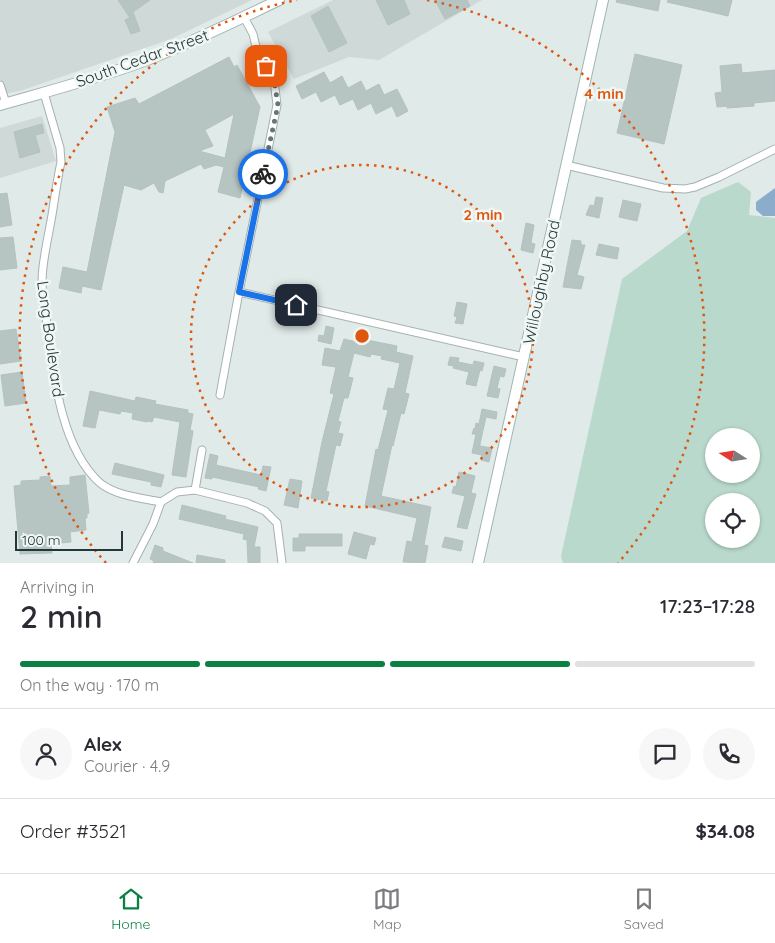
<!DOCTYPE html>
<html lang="en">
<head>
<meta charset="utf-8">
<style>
	:root { --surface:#fff; --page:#f7f7f7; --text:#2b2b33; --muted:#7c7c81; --line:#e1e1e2; --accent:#0b8043 }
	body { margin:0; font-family:Quicksand,sans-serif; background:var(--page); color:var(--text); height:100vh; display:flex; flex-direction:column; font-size:19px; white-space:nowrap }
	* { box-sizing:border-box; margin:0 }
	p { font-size:16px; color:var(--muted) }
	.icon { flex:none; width:28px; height:28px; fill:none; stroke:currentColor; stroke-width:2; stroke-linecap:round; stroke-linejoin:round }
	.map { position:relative; height:563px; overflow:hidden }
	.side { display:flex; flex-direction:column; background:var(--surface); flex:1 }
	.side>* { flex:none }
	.needle { width:32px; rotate:282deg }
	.buttons { position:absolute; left:705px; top:428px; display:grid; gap:10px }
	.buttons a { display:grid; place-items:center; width:55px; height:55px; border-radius:50%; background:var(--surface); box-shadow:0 1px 4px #0004; font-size:25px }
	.scale { position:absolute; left:15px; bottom:12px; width:108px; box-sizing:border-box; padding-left:5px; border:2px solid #223738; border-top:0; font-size:14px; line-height:18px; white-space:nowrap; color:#223738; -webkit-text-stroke:4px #f0f7f5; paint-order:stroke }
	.pin { position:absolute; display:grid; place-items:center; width:42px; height:42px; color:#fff; margin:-21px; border-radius:10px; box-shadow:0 2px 8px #0006 }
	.courier { position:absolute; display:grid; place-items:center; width:50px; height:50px; margin:-25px; border:4px solid #1a73e8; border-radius:50%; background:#fff; color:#222; box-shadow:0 1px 6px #0007 }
	.head em { font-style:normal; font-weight:600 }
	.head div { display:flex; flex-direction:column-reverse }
	.head { display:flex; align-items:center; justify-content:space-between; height:85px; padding:0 20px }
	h1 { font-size:32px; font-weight:600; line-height:38px }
	.bar { display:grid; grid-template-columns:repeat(4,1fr); gap:8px 5px; align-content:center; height:60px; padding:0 20px }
	.bar i { height:6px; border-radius:4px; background:var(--line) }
	.bar .current { background:var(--accent) }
	.bar p { grid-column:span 4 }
	.line { display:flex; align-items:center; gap:12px; padding:0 20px; border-top:1px solid var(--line) }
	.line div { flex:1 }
	.round { display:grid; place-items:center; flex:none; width:52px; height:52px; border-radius:26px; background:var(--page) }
	.tab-bar { display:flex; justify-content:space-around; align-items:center; height:70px; border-top:1px solid var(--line); background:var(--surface); font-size:14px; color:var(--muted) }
	.tab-bar a { display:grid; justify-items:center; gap:2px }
	.tab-bar .current { color:var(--accent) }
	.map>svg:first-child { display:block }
	.built { fill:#ced9d8 }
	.green { fill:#bad9cd; fill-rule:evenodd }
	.water { fill:#8caccb }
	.building { fill:#b6c4c2; stroke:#b3c2c1; fill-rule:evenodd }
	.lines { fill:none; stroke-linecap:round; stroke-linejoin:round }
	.street-casing { stroke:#a3b1b0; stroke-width:9 }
	.secondary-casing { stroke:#a0b4b4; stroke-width:12 }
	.street { stroke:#fff; stroke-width:7 }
	.secondary { stroke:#fff; stroke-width:10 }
	.done { stroke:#647676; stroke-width:5; stroke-dasharray:0 9 }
	.route { stroke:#1a73e8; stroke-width:6 }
	.ring { fill:none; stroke:#de570e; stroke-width:2.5; stroke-dasharray:2.5 5 }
	.labels { text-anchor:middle; stroke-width:5; stroke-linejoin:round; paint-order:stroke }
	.street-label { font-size:16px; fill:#223738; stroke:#f0f7f5 }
	.centre { fill:#de570e; stroke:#f0f7f5; stroke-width:2.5 }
	.ring-label { font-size:15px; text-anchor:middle; font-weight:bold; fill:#de570e; stroke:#f0f7f5; stroke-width:5; stroke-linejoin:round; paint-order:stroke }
</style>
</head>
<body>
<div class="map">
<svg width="775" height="563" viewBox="0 0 775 563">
	<rect width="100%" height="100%" fill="#e0eae8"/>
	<path class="built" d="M0,0H252L171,39L23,90L0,95Z
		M333,0H482L379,60L349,57L294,79L268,32Z
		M42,116L56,161L0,178V128Z"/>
	<path class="green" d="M738,182L751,192L749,215L775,218V563H563L561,556L622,279L687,231L701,198ZM714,436H751V474H714ZM714,501H751V539H714Z"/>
	<path class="water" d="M775,188V216H763L756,210V202Z"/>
	<path class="building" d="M118,0H150L133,12L140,31L131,34L125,20L130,18Z
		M376,0H404L410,14L388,25Z
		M435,0H467L470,6L445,19Z
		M617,0H660L658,11L616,2Z
		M668,0H732L728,16L667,2Z
		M328,6L347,43L329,52L311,16Z
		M635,54L682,65L664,144L617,133Z
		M229,57L234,67L237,65L260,107L240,198L218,192L224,167L216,165L204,169L201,164L165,181L163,193L159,192L154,183L141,190L124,185L101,290L82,286L81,293L59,288L63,267L87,272L115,132L107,107L135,98L139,104ZM234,114L225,158L199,151L213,146L205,130Z
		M741,64L742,73L775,70V101L754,103V106L727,108V106L717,107L715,93L722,92L720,66Z
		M324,72L330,83L342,76L348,88L361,81L366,91L379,84L384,95L397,89L408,111L397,117L392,106L376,114L371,103L358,110L353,99L340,105L335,95L321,102L316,92L302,99L296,86Z
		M42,124L44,133L35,135L40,152L20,158L14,132Z
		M7,193L12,225L0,227V194Z
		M596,197L603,198L599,218L586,215L590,205L594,206Z
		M623,200L641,204L637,221L619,217Z
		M526,223L534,225L531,243L535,244L533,253L521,250Z
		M13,237L17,268L0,270V238Z
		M572,240L581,241V245H585L577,275L584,277L581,289L563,287Z
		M599,244L619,248L617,259L596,255Z
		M457,302L467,304L463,324L455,323L457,317L454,316Z
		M326,326L334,328L331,344L318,341L319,335L324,336Z
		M16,329L21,361L0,364V331Z
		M344,339L361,343L362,339L397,346L396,352L413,356L405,393L409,394L404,414L401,413L393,446L392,445L381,496L431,507L424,545L428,546L425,563L403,562L407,541L412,542L417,518L365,506L376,449L378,450L388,410L383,409L388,388L394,389L400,363L381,359L382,356L371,354L370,357L354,353L348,377L353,378L348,398H344L338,421L341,422L338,433L343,434L340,446L336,445L326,491L329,492L327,501L311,498L322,442L334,394L330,393L336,367L322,365L325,348L340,351Z
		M450,357L459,358L458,362L473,365L474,361L484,363L482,371L480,370L476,386L466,384L469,372L453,368L454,366L448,365Z
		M494,366L506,369L504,377L500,376L497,388L500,389L498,398L487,396Z
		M22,372L26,403L5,406L1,375Z
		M90,391L135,401L136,397L156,401L155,404L188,410V413L193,414L190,430L193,431L186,477L172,475L180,422L154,417L152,422L148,421L147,422L132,419L133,413L121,411L120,414L99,410L95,428L83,426Z
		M482,409L497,412L496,419L486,417L480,444V446L492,448L489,462L481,460L482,455L472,453L476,434H472L474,428L475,429L476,423L479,424Z
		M210,454L218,456L216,465L261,475L263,466L271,467L266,491L258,489L259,487L212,477V479L205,478Z
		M115,463L164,475L161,487L151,485V482L112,474Z
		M459,472L475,476L471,493L476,494L467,529L457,527L465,496L452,493L454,486L456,487Z
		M85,475L89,513L87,514V518H85L86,530L70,532L71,542L51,544L52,553L20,554L14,486L21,485V481L40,480V477L50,476L51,486L70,485V477Z
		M290,479L302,481L298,508L284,505Z
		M182,505L226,516L225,519L258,527L254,547H260V563H248L247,540L243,539L244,534L179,519Z
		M354,532L376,538L374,545L370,544L366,559L348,554Z
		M299,534H342V546H305V551H293V538H299Z
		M445,537L463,541L461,551L442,547Z
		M155,545L163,548V551L193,563H153L154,561L150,559Z
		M197,555L225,560V563H196Z"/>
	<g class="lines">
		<defs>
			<path id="street" d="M0,85L6,103
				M44,93L60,148L61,162C57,180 55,197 52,215C49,232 45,250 43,267C40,289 45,310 48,331C54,379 62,449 100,483C116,496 142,498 161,502
				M566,165L663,188L685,189L695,187L719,177L775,149
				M239,292L524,357
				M220,395L239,292L277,105L274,80L257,51L253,34L244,17
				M195,490L202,450
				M133,563L153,524L161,502L177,492L195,490L247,503L265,511L277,523L282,563"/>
			<path id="secondary" d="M0,105C49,91 99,78 147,60C192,42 236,21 279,0
				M478,563L603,0"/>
		</defs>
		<use href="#street" class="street-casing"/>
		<use href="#secondary" class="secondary-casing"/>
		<use href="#street" class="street"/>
		<use href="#secondary" class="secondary"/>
	</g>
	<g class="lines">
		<path class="done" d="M263,174L278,105L274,80L266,66"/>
		<path class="route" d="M263,174L239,292L296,305"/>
	</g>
	<g class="ring">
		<circle cx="362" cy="336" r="171"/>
		<path d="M106 563A342 342 0 0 1 297 0M427 0A342 342 0 0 1 618 563"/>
	</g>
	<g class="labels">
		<g class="street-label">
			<text transform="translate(142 58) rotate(-20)" y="6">South Cedar Street</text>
			<text transform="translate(541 282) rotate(-78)" y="6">Willoughby Road</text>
			<text transform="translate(51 339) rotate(82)" y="6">Long Boulevard</text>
		</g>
	</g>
	<circle cx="362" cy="336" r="8" class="centre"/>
	<g class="ring-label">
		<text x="604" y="99">4 min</text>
		<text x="483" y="220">2 min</text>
	</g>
</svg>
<div class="buttons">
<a><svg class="needle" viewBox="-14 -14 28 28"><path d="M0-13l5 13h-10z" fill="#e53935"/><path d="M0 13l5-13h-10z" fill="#7c7c81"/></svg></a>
<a><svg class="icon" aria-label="locate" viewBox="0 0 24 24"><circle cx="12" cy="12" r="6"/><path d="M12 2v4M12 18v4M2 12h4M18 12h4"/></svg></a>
</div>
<div class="scale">100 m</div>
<div class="pin" style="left:266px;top:66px;background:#ea580c"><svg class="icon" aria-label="bag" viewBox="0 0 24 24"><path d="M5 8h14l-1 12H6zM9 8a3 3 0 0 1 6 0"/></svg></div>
<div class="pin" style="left:296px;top:305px;background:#1f2937"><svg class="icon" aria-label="home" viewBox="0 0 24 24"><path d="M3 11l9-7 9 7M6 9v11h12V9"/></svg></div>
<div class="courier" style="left:263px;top:174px"><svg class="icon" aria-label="bike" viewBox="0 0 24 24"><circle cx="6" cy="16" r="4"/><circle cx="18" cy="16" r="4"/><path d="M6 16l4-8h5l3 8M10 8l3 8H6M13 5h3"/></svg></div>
</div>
<section class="side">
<div class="head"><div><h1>2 min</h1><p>Arriving in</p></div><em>17:23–17:28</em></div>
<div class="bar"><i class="current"></i><i class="current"></i><i class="current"></i><i></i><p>On the way · 170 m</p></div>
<div class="line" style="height:90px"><a class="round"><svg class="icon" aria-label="person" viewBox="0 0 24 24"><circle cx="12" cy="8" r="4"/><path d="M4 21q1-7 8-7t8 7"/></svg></a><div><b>Alex</b><p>Courier · 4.9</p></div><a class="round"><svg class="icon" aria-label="chat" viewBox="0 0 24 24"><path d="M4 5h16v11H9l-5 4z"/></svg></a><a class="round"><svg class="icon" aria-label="phone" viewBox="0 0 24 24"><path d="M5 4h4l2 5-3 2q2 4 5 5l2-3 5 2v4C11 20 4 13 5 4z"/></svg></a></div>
<div class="line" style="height:65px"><div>Order #3521</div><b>$34.08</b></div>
</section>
<nav class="tab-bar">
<a class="current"><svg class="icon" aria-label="home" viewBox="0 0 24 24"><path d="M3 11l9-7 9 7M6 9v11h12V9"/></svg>Home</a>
<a><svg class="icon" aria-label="map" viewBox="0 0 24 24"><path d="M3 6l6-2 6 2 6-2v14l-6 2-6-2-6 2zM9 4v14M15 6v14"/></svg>Map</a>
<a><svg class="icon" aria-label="saved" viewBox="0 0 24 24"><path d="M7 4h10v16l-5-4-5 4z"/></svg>Saved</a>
</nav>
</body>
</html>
